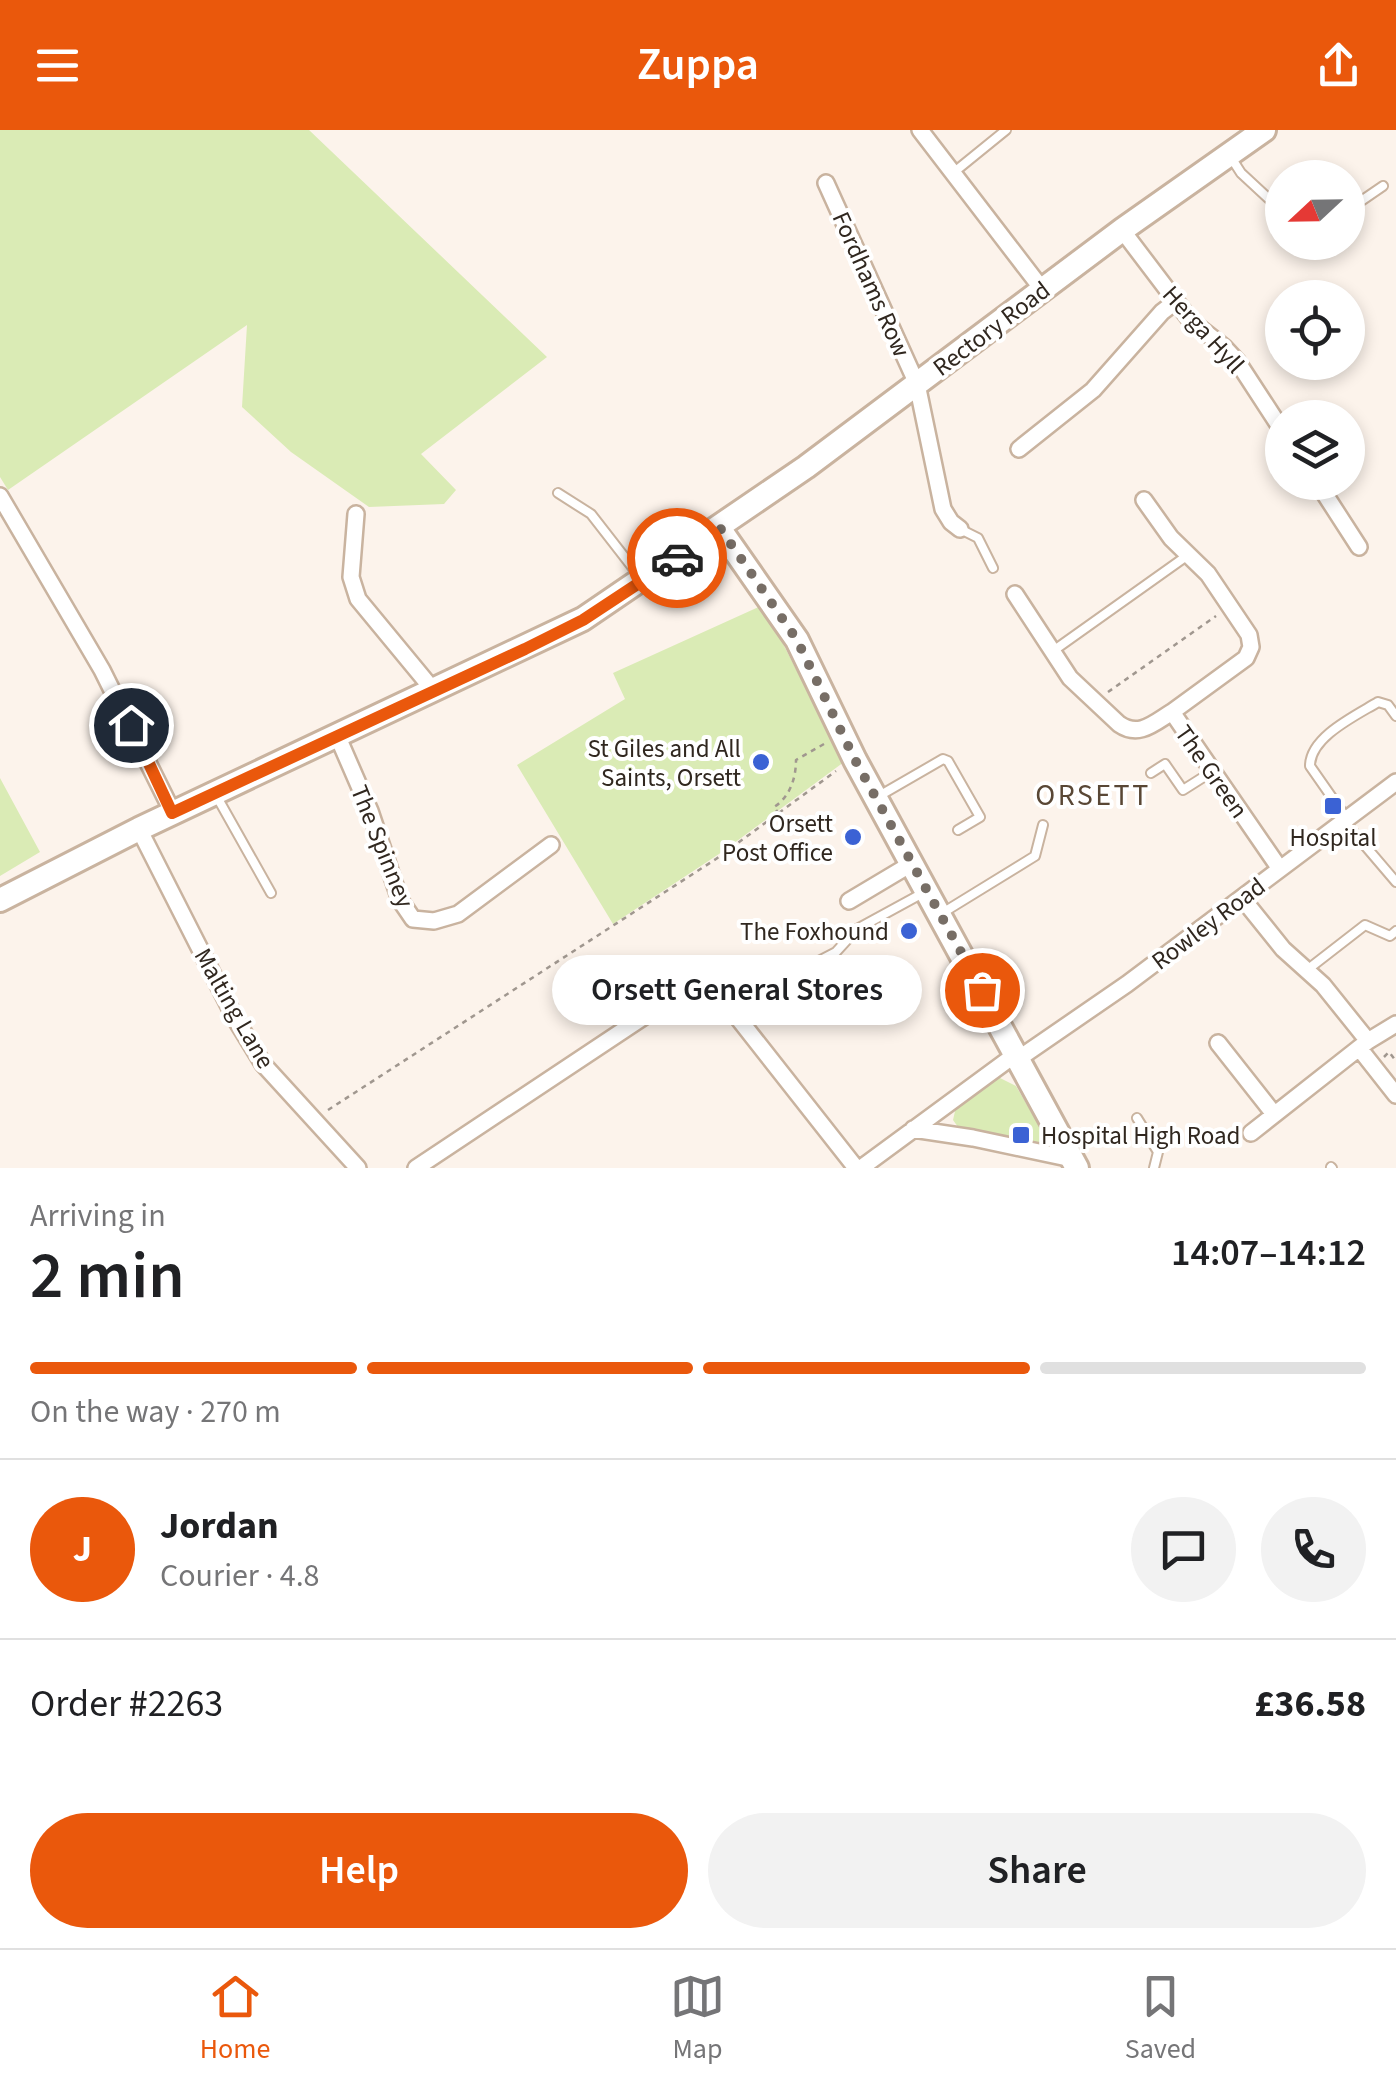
<!DOCTYPE html>
<html lang="en">
<head>
<meta charset="utf-8">
<style>
	:root { --surface:#fff; --page:#f2f2f2; --text:#202124; --muted:#757577; --line:#e0e0e0; --accent:#ea580c }
	body { margin:0; font-family:"Source Sans 3",sans-serif; background:var(--page); color:var(--text); height:100vh; display:flex; flex-direction:column; font-size:38px; white-space:nowrap }
	* { box-sizing:border-box; margin:0 }
	p { font-size:32px; color:var(--muted) }
	.icon { flex:none; width:55px; height:55px; fill:none; stroke:currentColor; stroke-width:2; stroke-linecap:round; stroke-linejoin:round }
	.map { position:relative; height:1038px; overflow:hidden }
	.drawer { display:flex; flex-direction:column; background:var(--surface); flex:1 }
	.drawer>* { flex:none }
	.needle { width:65px; rotate:248deg }
	.controls { position:absolute; left:1265px; top:30px; display:grid; gap:20px }
	.controls a { display:grid; place-items:center; width:100px; height:100px; border-radius:50%; background:var(--surface); box-shadow:0 5px 15px #0003; font-size:50px }
	.pin { position:absolute; display:grid; place-items:center; width:85px; height:85px; color:#fff; margin:-42px; border:5px solid #fff; border-radius:50%; box-shadow:0 2px 10px #0007 }
	.courier { position:absolute; display:grid; place-items:center; width:100px; height:100px; margin:-50px; border:8px solid #ea580c; border-radius:50%; background:#fff; color:#222; box-shadow:0 2px 12px #0007 }
	.bubble { position:absolute; height:70px; border-radius:35px; background:var(--surface); box-shadow:0 5px 15px #0003; font-size:32px; font-weight:600; line-height:70px; text-align:center }
	.overview em { font-style:normal; font-weight:600 }
	.overview div { display:flex; flex-direction:column-reverse }
	.overview { display:flex; align-items:center; justify-content:space-between; height:170px; padding:0 30px }
	h1 { font-size:65px; font-weight:600; line-height:75px }
	.bar { display:grid; grid-template-columns:repeat(4,1fr); gap:15px 10px; align-content:center; height:120px; padding:0 30px }
	.bar i { height:12px; border-radius:8px; background:var(--line) }
	.bar .on { background:var(--accent) }
	.bar p { grid-column:span 4 }
	.line { display:flex; align-items:center; gap:25px; padding:0 30px; border-top:2px solid var(--line) }
	.line div { flex:1 }
	.round { display:grid; place-items:center; flex:none; width:105px; height:105px; border-radius:52px; background:var(--page) }
	.primary-button { display:flex; gap:20px; margin-top:auto; padding:20px 30px }
	.primary-button a { flex:1; height:115px; border-radius:60px; background:var(--accent); color:#fff; font-size:40px; font-weight:600; line-height:115px; text-align:center }
	.primary-button a+a { background:var(--page); color:var(--text) }
	header { display:flex; justify-content:space-between; align-items:center; height:130px; padding:0 30px; background:var(--accent); color:#fff; font-size:45px; font-weight:600 }
	.tabs { display:flex; justify-content:space-around; align-items:center; height:140px; border-top:2px solid var(--line); background:var(--surface); font-size:28px; color:var(--muted) }
	.tabs a { display:grid; justify-items:center; gap:5px }
	.tabs .on { color:var(--accent) }
	.map>svg:first-child { display:block }
	.green { fill:#daebb5 }
	.lines { fill:none; stroke-linecap:round; stroke-linejoin:round }
	.lane-casing { stroke:#c9b39f; stroke-width:12 }
	.street-casing { stroke:#c9b39f; stroke-width:20 }
	.secondary-casing { stroke:#c9b39f; stroke-width:28 }
	.path { stroke:#a0978f; stroke-width:2.5; stroke-dasharray:5 5; stroke-linecap:butt }
	.lane { stroke:#fff; stroke-width:8 }
	.street { stroke:#fff; stroke-width:15 }
	.secondary { stroke:#fff; stroke-width:22 }
	.done { stroke:#776e66; stroke-width:10; stroke-dasharray:0 18 }
	.route { stroke:#ea580c; stroke-width:12 }
	.poi-dot { fill:#3b62d4; stroke:#fff; stroke-width:4 }
	.labels { text-anchor:middle; stroke-width:8; stroke-linejoin:round; paint-order:stroke }
	.street-label { font-size:25px; fill:#30271f; stroke:#fff }
	.poi-label { font-size:25px; fill:#30271f; stroke:#fff; text-anchor:end }
	.quarter-label { font-size:30px; letter-spacing:2.5px; fill:#594735; stroke:#fff }
</style>
</head>
<body>
<header><svg class="icon" aria-label="menu" viewBox="0 0 24 24"><path d="M4 6h16M4 12h16M4 18h16"/></svg>Zuppa<svg class="icon" aria-label="share" viewBox="0 0 24 24"><path d="M12 15V3M7 8l5-5 5 5M5 13v7h14v-7"/></svg></header>
<div class="map">
<svg width="1396" height="1038" viewBox="0 0 1396 1038">
	<rect width="100%" height="100%" fill="#fcf3eb"/>
	<path class="green" d="M0,0H309L547,227L421,324L456,360L444,374L369,377L291,322L242,277L247,195L8,360L0,347Z
		M763,475L844,632L722,722L613,794L517,635L625,569L613,543Z
		M0,648L40,722L0,746Z
		M998,947L1016,956L1047,1009L1036,1015L958,997L953,990L956,977Z"/>
	<g class="lines">
		<defs>
			<path id="lane" d="M1232,29L1241,43L1282,81
				M953,43L1006,0
				M1348,80L1383,56
				M558,363L591,384L640,447
				M960,399L978,408L993,438
				M1053,521L1188,425
				M1151,643L1165,634L1183,660L1213,641
				M879,666L943,629L948,631L980,687L958,700
				M217,667L271,763
				M1347,689L1310,636C1310,607 1355,586 1378,572L1388,575L1396,586
				M1344,691L1396,752
				M944,782L1035,726L1043,695
				M807,837L836,822L857,799L923,763
				M1307,840L1365,795L1390,806L1396,801
				M1137,988L1158,1022L1154,1038
				M1331,1037L1332,1038"/>
			<path id="street" d="M920,0L1042,159
				M826,53L917,254L943,379L951,392L960,399
				M1122,100L1191,191L1224,217L1237,231L1282,300
				M1019,319L1093,260L1162,182L1175,172
				M1317,352L1359,417
				M0,366L102,540L173,683
				M1144,370L1171,408L1208,444L1249,505L1251,517L1246,528L1172,582L1280,739
				M356,384L351,447L358,469L434,561
				M1015,464L1070,548L1119,594C1139,608 1154,593 1172,582
				M337,605L370,681L400,770L413,789L434,791L458,784L551,715
				M139,699L236,890L263,934L358,1038
				M1242,768L1283,819L1323,855L1368,911L1359,918L1396,965
				M849,771L911,734
				M1368,911L1396,894
				M1218,913L1274,984
				M1018,929L1127,854L1396,652
				M913,999L973,1008L1072,1029
				M1251,1003L1359,918
				M416,1038L675,866C696,856 709,860 727,874L856,1038
				M861,1038L1016,924"/>
			<path id="secondary" d="M719,398L797,510L855,630L1077,1038
				M0,770L139,699L583,489L806,337L1122,100L1264,0"/>
		</defs>
		<use href="#lane" class="lane-casing"/>
		<use href="#street" class="street-casing"/>
		<use href="#secondary" class="secondary-casing"/>
		<path class="path" d="M1108,562L1216,486
			M779,684L774,677C790,667 796,648 796,630L824,614
			M1384,927L1389,922L1396,931
			M328,980L716,729L836,641"/>
		<use href="#lane" class="lane"/>
		<use href="#street" class="street"/>
		<use href="#secondary" class="secondary"/>
	</g>
	<g class="lines">
		<path class="done" d="M677,428L720,398L797,510L855,630L982,860"/>
		<path class="route" d="M131,595L172,683L525,519L583,490L677,428"/>
	</g>
	<g class="poi-dot">
		<circle cx="761" cy="632" r="10"/>
		<rect x="1323" y="666" width="20" height="20" rx="5"/>
		<circle cx="853" cy="707" r="10"/>
		<circle cx="909" cy="801" r="10"/>
		<rect x="1011" y="995" width="20" height="20" rx="5"/>
	</g>
	<g class="labels">
		<g class="street-label">
			<text transform="translate(872 154) rotate(66)" y="9">Fordhams Row</text>
			<text transform="translate(991 198) rotate(-37)" y="9">Rectory Road</text>
			<text transform="translate(1204 199) rotate(48)" y="9">Herga Hyll</text>
			<text transform="translate(1212 641) rotate(55)" y="9">The Green</text>
			<text transform="translate(383 716) rotate(68)" y="9">The Spinney</text>
			<text transform="translate(1208 793) rotate(-37)" y="9">Rowley Road</text>
			<text transform="translate(235 878) rotate(60)" y="9">Malting Lane</text>
		</g>
		<g class="poi-label">
			<text x="741" y="627">St Giles and All<tspan x="741" dy="29">Saints, Orsett</tspan></text>
			<text x="833" y="702">Orsett<tspan x="833" dy="29">Post Office</tspan></text>
			<text x="1333" y="716" text-anchor="middle">Hospital</text>
			<text x="889" y="810">The Foxhound</text>
			<text x="1041" y="1014" text-anchor="start">Hospital High Road</text>
		</g>
		<g class="quarter-label">
			<text x="1093" y="675">ORSETT</text>
		</g>
	</g>
</svg>
<div class="controls">
<a><svg class="needle" viewBox="-14 -14 28 28"><path d="M0-13l5 13h-10z" fill="#e53935"/><path d="M0 13l5-13h-10z" fill="#757577"/></svg></a>
<a><svg class="icon" aria-label="locate" viewBox="0 0 24 24"><circle cx="12" cy="12" r="6"/><path d="M12 2v4M12 18v4M2 12h4M18 12h4"/></svg></a>
<a><svg class="icon" aria-label="layers" viewBox="0 0 24 24"><path d="M12 4l9 5-9 5-9-5zM3 14l9 5 9-5"/></svg></a>
</div>
<div class="pin" style="left:982px;top:860px;background:#ea580c"><svg class="icon" aria-label="bag" viewBox="0 0 24 24"><path d="M5 8h14l-1 12H6zM9 8a3 3 0 0 1 6 0"/></svg></div>
<div class="pin" style="left:131px;top:595px;background:#1f2937"><svg class="icon" aria-label="home" viewBox="0 0 24 24"><path d="M3 11l9-7 9 7M6 9v11h12V9"/></svg></div>
<div class="courier" style="left:677px;top:428px"><svg class="icon" aria-label="car" viewBox="0 0 24 24"><path d="M5 17H2v-5l4-1 3-4h7l3 4 3 1v5h-3M9 17h6M6 11h13"/><circle cx="7" cy="17" r="2"/><circle cx="17" cy="17" r="2"/></svg></div>
<div class="bubble" style="left:552px;top:825px;width:370px">Orsett General Stores</div>
</div>
<section class="drawer">
<div class="overview"><div><h1>2 min</h1><p>Arriving in</p></div><em>14:07–14:12</em></div>
<div class="bar"><i class="on"></i><i class="on"></i><i class="on"></i><i></i><p>On the way · 270 m</p></div>
<div class="line" style="height:180px"><b class="round" style="background:var(--accent);color:#fff">J</b><div><b>Jordan</b><p>Courier · 4.8</p></div><a class="round"><svg class="icon" aria-label="chat" viewBox="0 0 24 24"><path d="M4 5h16v11H9l-5 4z"/></svg></a><a class="round"><svg class="icon" aria-label="phone" viewBox="0 0 24 24"><path d="M5 4h4l2 5-3 2q2 4 5 5l2-3 5 2v4C11 20 4 13 5 4z"/></svg></a></div>
<div class="line" style="height:130px"><div>Order #2263</div><b>£36.58</b></div>
<div class="primary-button"><a>Help</a><a>Share</a></div>
</section>
<nav class="tabs">
<a class="on"><svg class="icon" aria-label="home" viewBox="0 0 24 24"><path d="M3 11l9-7 9 7M6 9v11h12V9"/></svg>Home</a>
<a><svg class="icon" aria-label="map" viewBox="0 0 24 24"><path d="M3 6l6-2 6 2 6-2v14l-6 2-6-2-6 2zM9 4v14M15 6v14"/></svg>Map</a>
<a><svg class="icon" aria-label="saved" viewBox="0 0 24 24"><path d="M7 4h10v16l-5-4-5 4z"/></svg>Saved</a>
</nav>
</body>
</html>
